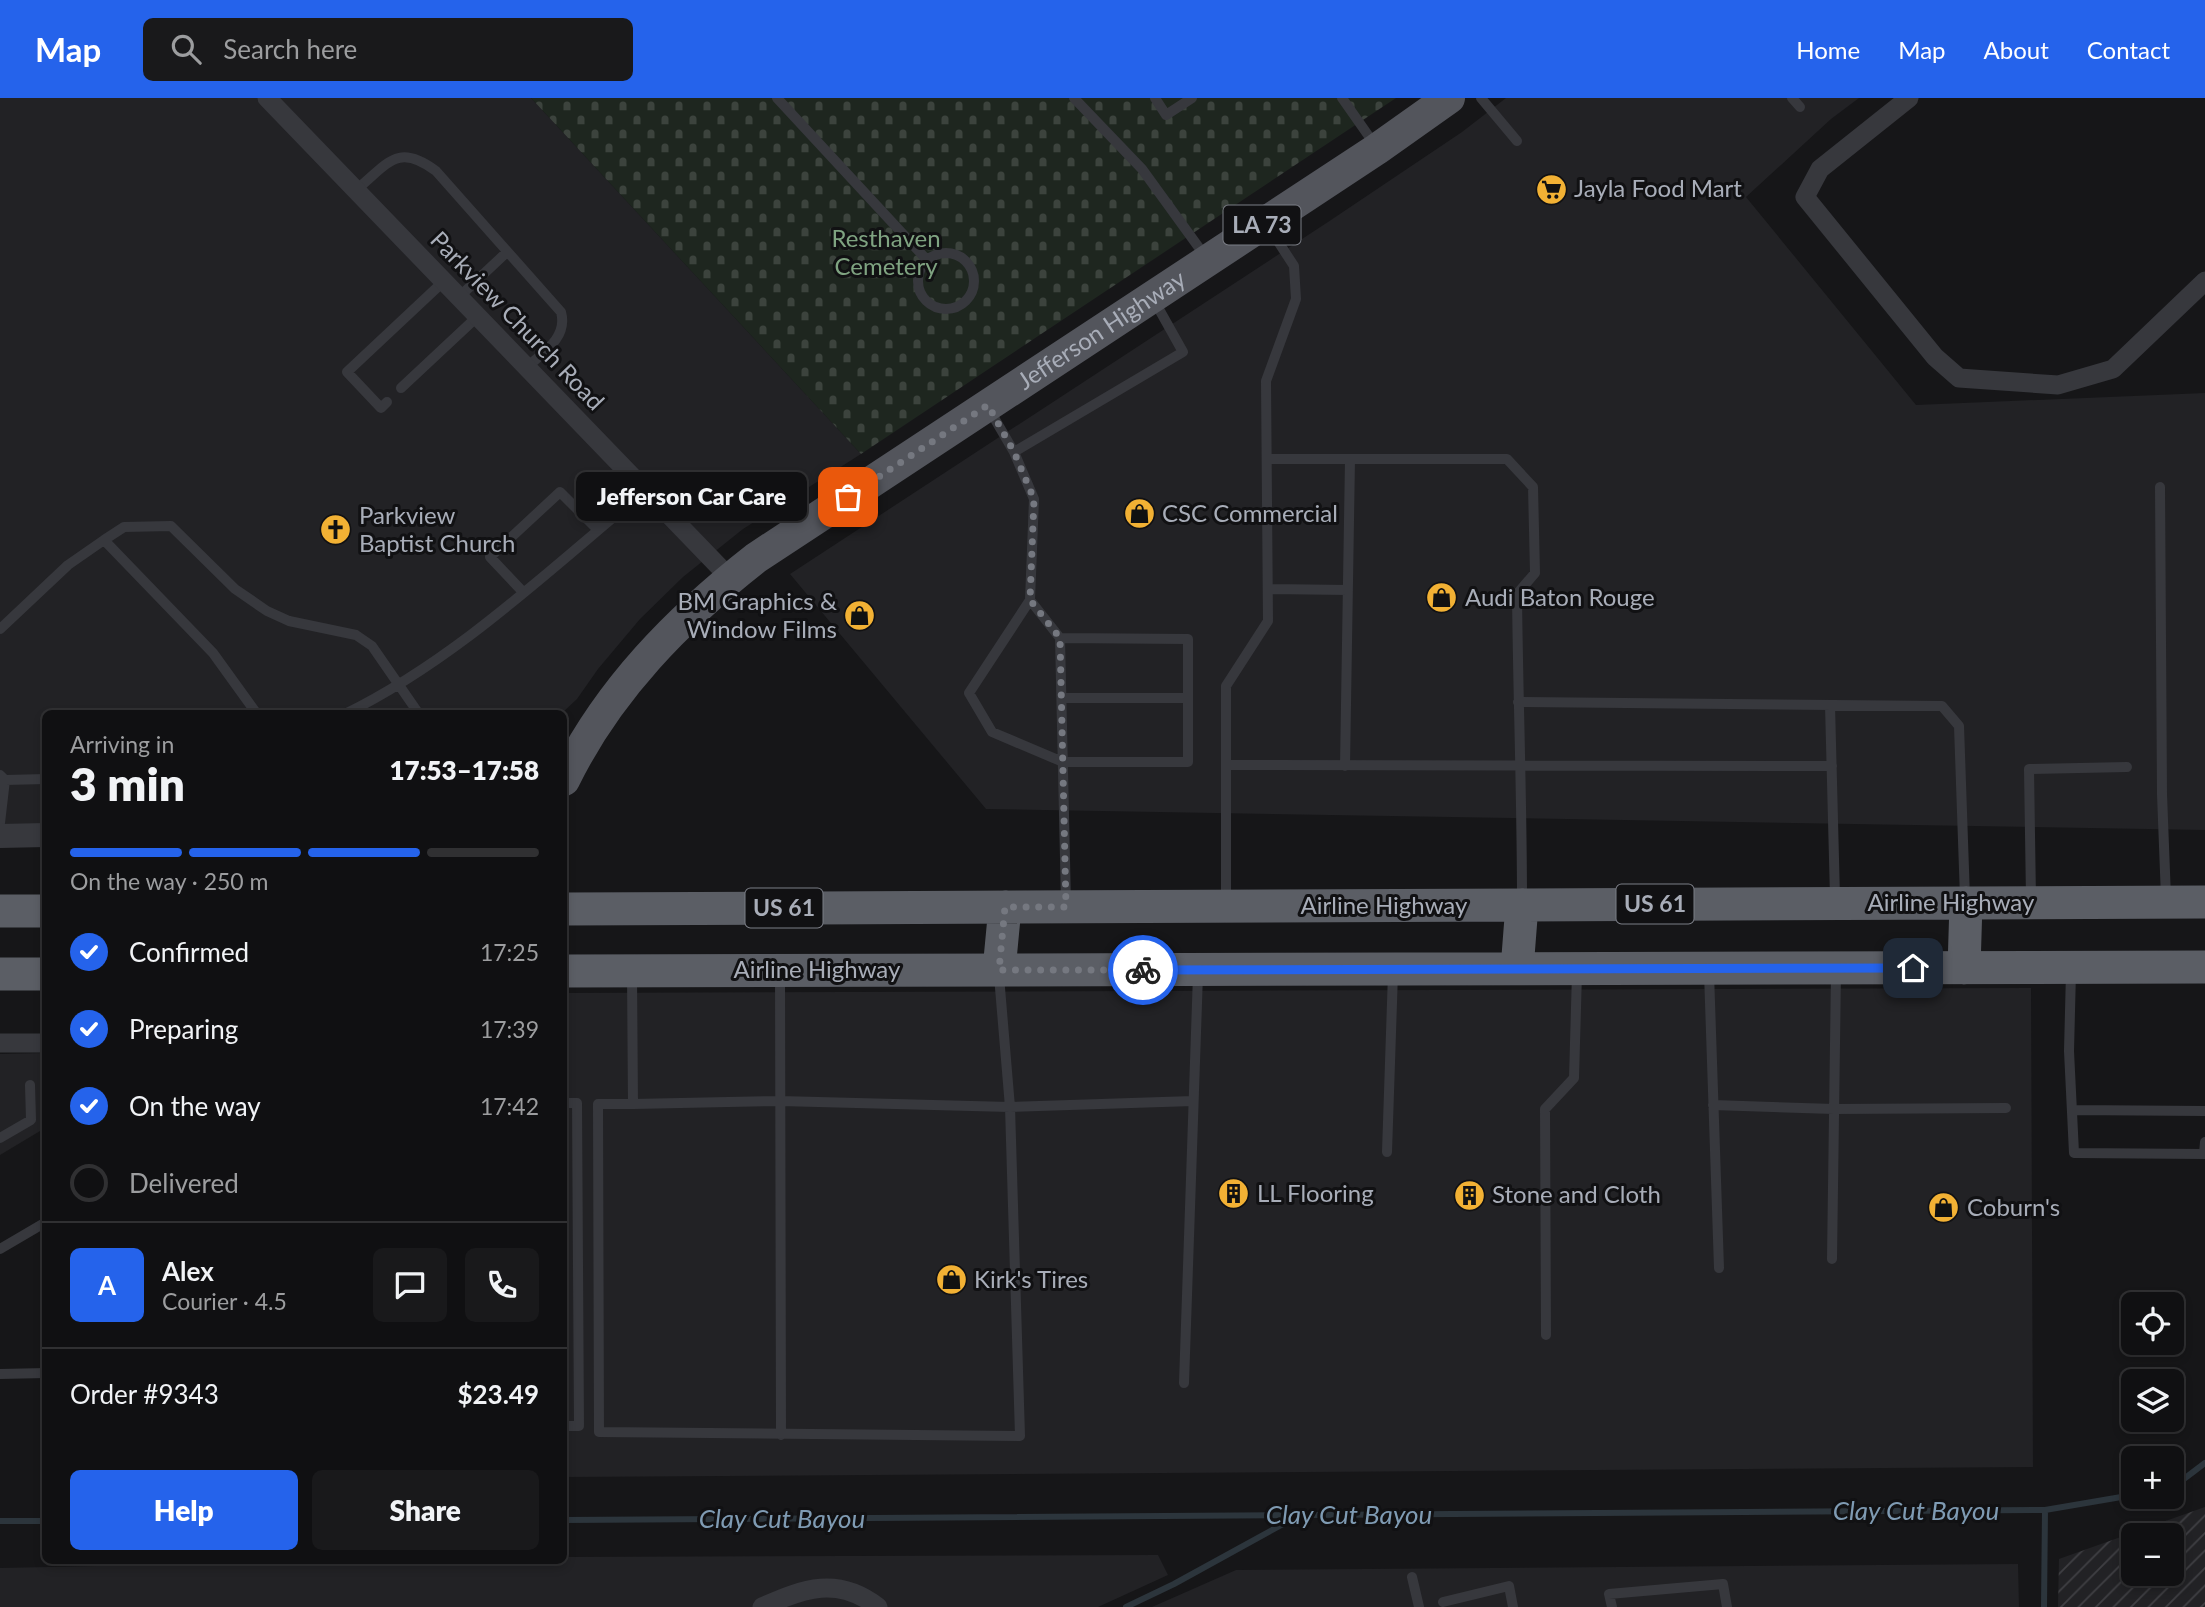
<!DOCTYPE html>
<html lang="en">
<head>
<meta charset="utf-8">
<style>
	:root { --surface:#101012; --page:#19191b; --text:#f1f3f6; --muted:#9c9d9f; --line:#303032; --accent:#2563eb }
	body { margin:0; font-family:Lato,sans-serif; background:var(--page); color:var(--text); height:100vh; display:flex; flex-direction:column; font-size:26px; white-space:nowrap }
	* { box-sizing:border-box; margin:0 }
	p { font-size:23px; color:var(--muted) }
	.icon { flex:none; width:38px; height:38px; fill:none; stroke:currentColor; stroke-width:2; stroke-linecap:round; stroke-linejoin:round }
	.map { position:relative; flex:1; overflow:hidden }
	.side { position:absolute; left:42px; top:612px; width:525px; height:854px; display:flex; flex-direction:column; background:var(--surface); border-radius:10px; box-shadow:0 4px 10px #0003,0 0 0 2px var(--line) }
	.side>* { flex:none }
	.controls { position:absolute; left:2121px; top:1194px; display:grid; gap:14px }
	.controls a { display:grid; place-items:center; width:63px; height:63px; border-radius:10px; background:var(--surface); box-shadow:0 4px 10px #0003,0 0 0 2px var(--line); font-size:35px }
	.pin { position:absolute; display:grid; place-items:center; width:60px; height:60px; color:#fff; margin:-30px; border-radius:14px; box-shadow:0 4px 10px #0006 }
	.courier { position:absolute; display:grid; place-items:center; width:70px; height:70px; margin:-35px; border:5px solid #2563eb; border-radius:50%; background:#fff; color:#222; box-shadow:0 2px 9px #0007 }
	.bubble { position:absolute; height:49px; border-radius:10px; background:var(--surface); box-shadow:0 4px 10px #0003,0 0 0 2px var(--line); font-size:23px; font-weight:800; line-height:49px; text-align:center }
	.overview em { font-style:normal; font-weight:800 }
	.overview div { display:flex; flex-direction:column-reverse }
	.overview { display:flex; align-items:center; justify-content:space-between; height:119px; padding:0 28px }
	h1 { font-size:46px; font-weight:800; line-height:52px }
	.bar { display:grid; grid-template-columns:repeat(4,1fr); gap:10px 7px; align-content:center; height:84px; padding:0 28px }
	.bar i { height:9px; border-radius:5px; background:var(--line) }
	.bar .selected { background:var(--accent) }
	.bar p { grid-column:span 4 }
	.line { display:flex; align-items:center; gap:18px; padding:0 28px; border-top:2px solid var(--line) }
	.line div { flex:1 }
	.round { display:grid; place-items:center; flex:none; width:74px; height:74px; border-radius:10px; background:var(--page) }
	ol { padding:0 28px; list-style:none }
	li { display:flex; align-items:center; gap:21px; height:77px }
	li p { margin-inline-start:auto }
	li .icon { padding:7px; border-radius:50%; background:var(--accent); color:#fff; stroke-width:4 }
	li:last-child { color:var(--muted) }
	li i { width:38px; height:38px; border:4px solid var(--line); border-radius:50% }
	.cta { display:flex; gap:14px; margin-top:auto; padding:14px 28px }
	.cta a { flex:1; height:80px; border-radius:10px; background:var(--accent); color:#fff; font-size:28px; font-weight:800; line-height:80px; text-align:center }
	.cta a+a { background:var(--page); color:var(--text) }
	header { display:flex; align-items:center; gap:42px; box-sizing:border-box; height:98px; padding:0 35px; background:var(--accent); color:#fff }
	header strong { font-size:33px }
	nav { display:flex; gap:38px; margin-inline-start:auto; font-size:24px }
	.search { width:490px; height:63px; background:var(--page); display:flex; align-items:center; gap:18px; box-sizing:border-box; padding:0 24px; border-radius:10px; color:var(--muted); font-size:26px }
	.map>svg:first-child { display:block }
	.built { fill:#222225 }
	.industrial { fill:url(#industrial-furrows); fill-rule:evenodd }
	.cemetery { fill:url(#cemetery-stones) }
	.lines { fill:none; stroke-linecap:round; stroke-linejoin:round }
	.stream { stroke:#2c353c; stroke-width:6 }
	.service { stroke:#37383d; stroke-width:10 }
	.minor { stroke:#37383d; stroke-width:19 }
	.tertiary { stroke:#37383d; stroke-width:24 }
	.primary { stroke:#53555c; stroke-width:32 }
	.trunk { stroke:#5b5e65; stroke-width:33 }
	.done { stroke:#757880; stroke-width:7; stroke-dasharray:0 12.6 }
	.route { stroke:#2563eb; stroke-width:9 }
	.labels { text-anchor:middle; stroke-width:6; stroke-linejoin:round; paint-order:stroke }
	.shield { fill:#111113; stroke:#7b7e86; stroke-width:2 }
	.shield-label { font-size:23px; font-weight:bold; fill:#a8adb8 }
	.poi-label { font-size:24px; fill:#a8adb8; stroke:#111113; text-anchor:start }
	.park-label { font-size:24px; fill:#7fa381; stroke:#111113 }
	.street-label { font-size:24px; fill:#a8adb8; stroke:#111113 }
	.water-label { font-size:26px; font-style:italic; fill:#7f9bb3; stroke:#111113 }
</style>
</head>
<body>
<header>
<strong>Map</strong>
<div class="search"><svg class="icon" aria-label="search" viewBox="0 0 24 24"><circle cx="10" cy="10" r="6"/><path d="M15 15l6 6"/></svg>Search here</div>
<nav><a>Home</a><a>Map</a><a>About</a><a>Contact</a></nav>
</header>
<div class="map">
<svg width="2205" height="1509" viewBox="0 0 2205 1509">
	<defs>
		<pattern id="industrial-furrows" width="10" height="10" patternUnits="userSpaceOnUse" patternTransform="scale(1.75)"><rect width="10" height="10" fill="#222225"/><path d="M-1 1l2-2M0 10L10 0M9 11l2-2" fill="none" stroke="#3f3f43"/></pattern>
		<pattern id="cemetery-stones" width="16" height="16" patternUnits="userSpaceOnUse" patternTransform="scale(1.75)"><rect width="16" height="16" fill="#1e261f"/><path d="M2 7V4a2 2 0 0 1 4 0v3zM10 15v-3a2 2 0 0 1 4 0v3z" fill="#3c433d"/></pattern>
	</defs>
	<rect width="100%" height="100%" fill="#161618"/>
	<path class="built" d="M0,0H531L861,356L743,431L683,479L640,521L598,571L577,601L561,616H46L45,729H0Z
		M1506,0H1859L1831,21L1746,99L1916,307L2205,295V732L986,711L790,476L1328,124L1462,34Z
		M2031,890L2033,1369L564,1379V895Z
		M46,955L45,1030L0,1057V956Z
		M1158,1457L1168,1477L1098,1509H0V1470L345,1463H564V1459Z
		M2018,1466L2019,1509H1152L1236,1472Z"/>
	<path class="industrial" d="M2205,1409V1509H2058L2059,1461ZM2133,1437H2172V1475H2133Z"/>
	<path class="cemetery" d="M531,0H1396L861,356Z"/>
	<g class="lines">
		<path class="stream" d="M2172,1390L2205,1365
			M564,1422L2045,1412L2133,1397
			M0,1423H46
			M1126,1509L1174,1486L1294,1420
			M2044,1509L2045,1412"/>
		<path class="service" d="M777,0L927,162
			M1074,0L1142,71L1205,158
			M1155,0L1166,17L1192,0
			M1342,0L1375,47
			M1481,0L1517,43
			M1792,0L1800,9
			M356,92C388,66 397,44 436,73L561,214C568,239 544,254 527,269
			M918 183a28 28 0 1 1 56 0a28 28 0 1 1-56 0Z
			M459,199L507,154
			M401,290L478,218
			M387,304L381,310L347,274L444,183
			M989,311L1014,354L1183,254L1155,204
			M1014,354L1034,401L1030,502L1060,540L1066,805
			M1267,361H1507L1533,389L1535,475L1517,496C1518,598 1522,701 1522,803
			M2160,389L2162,696L2166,800
			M104,442L213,555L257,616
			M1268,491L1348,492
			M523,494L490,459L560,394L598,432
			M1030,502L969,595L992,634L1063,664H1188V541L1060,540
			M0,531L68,467L104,442L124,429L171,428L235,491L267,513L289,523L356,537L372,548L419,616
			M1062,600H1187
			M1518,604L1942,608L1959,628L1965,800
			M1830,607L1835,799
			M345,616C457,561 550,471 646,392
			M1226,667L1832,668
			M1345,668L1350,361
			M0,677L5,682L46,681
			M0,725L5,682
			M2031,801L2029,671L2127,669
			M1226,805V588L1268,523L1266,283L1296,201L1294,168L1268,128
			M2071,874L2069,953L2074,1055L2204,1056L2205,1044
			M1709,875L1719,1170
			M780,876L781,1337
			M632,877L633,1006H598L599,1334L1020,1338L1010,1009L999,878
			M564,1005H577L579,1328H564
			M633,1006L780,1003L1010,1009L1193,1003
			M1713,1007L1834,1011L2006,1010
			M2072,1012L2205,1013
			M0,1040L31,1022L30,987
			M1387,1054L1393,875
			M0,1151L46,1124
			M1832,1161L1836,874
			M1546,1237L1545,1011L1574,980L1577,875
			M0,1276L46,1275
			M1184,1285L1198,876
			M1412,1479L1419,1509
			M1443,1504L1509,1488L1513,1509
			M1612,1509L1609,1496L1723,1486L1727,1509"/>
		<path class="minor" d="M267,0L730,480
			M1909,0L1820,71L1805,99L1935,259L1959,280L2058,287L2113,271L2205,183
			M0,945H46
			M762,1509C804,1490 838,1478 878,1509"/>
		<path class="tertiary" d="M0,738L46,737"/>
		<path class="primary" id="s1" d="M564,682C608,592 678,521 756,460L1377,51L1449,0"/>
		<path class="trunk" d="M564,811L2205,804
			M0,813H46
			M1964,870L1966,805
			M1517,871L1522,807
			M999,872L1005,809
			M564,873L2205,869
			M0,876H46"/>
	</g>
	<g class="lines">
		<path class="done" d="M848,399L988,307L1014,354L1034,401L1030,502L1060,540L1066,809H1005L999,872H1143"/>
		<path class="route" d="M1143,872L1913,870"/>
	</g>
	<defs>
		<symbol id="supermarket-disc" viewBox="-11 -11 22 22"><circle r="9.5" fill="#f2b134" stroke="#111113"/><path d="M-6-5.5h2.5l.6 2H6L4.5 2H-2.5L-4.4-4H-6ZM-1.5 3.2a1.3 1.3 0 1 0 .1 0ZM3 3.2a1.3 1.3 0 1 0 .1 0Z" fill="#111"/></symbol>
		<symbol id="shop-disc" viewBox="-11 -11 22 22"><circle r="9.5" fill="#f2b134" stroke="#111113"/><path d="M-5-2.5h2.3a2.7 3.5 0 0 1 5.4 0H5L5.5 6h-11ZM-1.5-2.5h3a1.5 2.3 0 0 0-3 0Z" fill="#111"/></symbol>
		<symbol id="church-disc" viewBox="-11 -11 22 22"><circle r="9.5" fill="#f2b134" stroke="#111113"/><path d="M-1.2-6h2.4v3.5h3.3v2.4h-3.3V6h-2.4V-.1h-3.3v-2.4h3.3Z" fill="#111"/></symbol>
		<symbol id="building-disc" viewBox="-11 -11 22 22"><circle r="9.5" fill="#f2b134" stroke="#111113"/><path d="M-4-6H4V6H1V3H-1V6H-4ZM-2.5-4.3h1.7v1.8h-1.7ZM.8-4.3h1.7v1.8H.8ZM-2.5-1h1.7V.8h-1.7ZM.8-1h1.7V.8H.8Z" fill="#111"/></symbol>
	</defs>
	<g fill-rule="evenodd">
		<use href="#supermarket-disc" x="1534" y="74" width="35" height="35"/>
		<use href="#shop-disc" x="1122" y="398" width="35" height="35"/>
		<use href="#church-disc" x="318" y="414" width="35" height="35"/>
		<use href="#shop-disc" x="1424" y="482" width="35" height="35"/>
		<use href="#shop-disc" x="842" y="500" width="35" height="35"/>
		<use href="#building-disc" x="1216" y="1078" width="35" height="35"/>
		<use href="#building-disc" x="1452" y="1080" width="35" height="35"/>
		<use href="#shop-disc" x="1926" y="1092" width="35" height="35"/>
		<use href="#shop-disc" x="934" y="1164" width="35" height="35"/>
	</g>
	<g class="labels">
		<g class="shield">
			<rect x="1223.5" y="107.5" width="77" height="39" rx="5"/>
			<rect x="1616.5" y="786.5" width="77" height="39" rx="5"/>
			<rect x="745.5" y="790.5" width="77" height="39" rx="5"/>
		</g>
		<g class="shield-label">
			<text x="1262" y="135">LA 73</text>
			<text x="1655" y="814">US 61</text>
			<text x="784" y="818">US 61</text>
		</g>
		<g class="poi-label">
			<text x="1574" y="99">Jayla Food Mart</text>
			<text x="1162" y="424">CSC Commercial</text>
			<text x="359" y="426">Parkview<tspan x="359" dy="28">Baptist Church</tspan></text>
			<text x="1465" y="508">Audi Baton Rouge</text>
			<text x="837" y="512" text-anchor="end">BM Graphics &amp;<tspan x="837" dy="28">Window Films</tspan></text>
			<text x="1257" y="1104">LL Flooring</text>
			<text x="1492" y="1105">Stone and Cloth</text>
			<text x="1967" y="1118">Coburn's</text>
			<text x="974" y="1190">Kirk's Tires</text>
		</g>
		<g class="park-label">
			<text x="886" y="149">Resthaven<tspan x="886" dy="28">Cemetery</tspan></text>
		</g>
		<g class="street-label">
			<text transform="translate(517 223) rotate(46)" y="8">Parkview Church Road</text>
			<text dy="8" stroke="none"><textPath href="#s1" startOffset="710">Jefferson Highway</textPath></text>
			<text x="1951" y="813">Airline Highway</text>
			<text x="1384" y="816">Airline Highway</text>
			<text x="817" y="880">Airline Highway</text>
		</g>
		<g class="water-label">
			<text x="1916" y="1422">Clay Cut Bayou</text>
			<text x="1349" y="1426">Clay Cut Bayou</text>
			<text x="782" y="1430">Clay Cut Bayou</text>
		</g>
	</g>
</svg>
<div class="controls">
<a><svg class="icon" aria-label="locate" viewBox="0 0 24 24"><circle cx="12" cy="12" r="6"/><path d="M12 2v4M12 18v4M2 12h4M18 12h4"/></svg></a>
<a><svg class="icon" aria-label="layers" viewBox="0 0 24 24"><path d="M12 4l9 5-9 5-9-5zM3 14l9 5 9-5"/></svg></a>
<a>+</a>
<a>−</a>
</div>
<div class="pin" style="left:848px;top:399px;background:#ea580c"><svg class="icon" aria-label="bag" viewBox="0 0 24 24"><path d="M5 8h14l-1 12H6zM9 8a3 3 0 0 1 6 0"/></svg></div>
<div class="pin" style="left:1913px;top:870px;background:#1f2937"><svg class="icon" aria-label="home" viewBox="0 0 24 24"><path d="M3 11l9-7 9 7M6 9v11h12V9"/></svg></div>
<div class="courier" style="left:1143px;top:872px"><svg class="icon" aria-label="bike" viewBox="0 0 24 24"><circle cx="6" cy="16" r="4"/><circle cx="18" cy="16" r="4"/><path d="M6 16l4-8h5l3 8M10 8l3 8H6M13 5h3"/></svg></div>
<div class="bubble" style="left:576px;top:374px;width:231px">Jefferson Car Care</div>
<section class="side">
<div class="overview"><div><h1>3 min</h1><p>Arriving in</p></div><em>17:53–17:58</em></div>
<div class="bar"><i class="selected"></i><i class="selected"></i><i class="selected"></i><i></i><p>On the way · 250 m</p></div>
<ol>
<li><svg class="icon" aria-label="check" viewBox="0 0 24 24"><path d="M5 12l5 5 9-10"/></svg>Confirmed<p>17:25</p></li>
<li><svg class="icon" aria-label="check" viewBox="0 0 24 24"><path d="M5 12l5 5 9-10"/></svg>Preparing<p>17:39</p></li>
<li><svg class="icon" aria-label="check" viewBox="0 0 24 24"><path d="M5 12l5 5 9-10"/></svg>On the way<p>17:42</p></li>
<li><i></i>Delivered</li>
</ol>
<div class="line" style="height:126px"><b class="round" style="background:var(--accent);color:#fff">A</b><div><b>Alex</b><p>Courier · 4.5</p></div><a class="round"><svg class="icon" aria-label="chat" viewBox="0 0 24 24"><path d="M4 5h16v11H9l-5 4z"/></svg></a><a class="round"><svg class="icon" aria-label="phone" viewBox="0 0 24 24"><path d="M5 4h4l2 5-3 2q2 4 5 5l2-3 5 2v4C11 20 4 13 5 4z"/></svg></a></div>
<div class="line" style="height:91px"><div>Order #9343</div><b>$23.49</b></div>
<div class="cta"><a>Help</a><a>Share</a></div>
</section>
</div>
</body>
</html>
